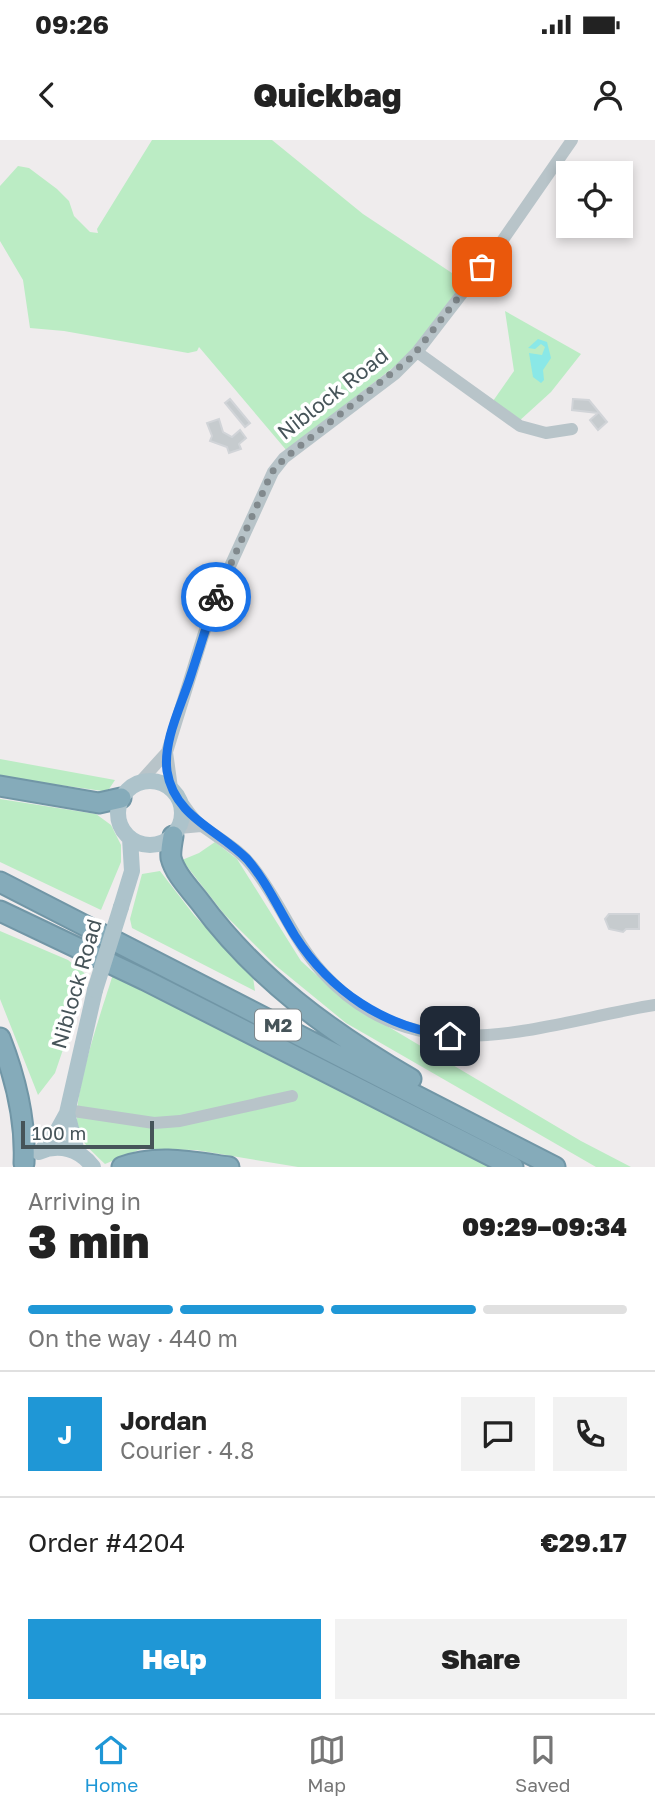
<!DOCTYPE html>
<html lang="en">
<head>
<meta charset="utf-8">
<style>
	:root { --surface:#fff; --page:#f2f2f2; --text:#222; --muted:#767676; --line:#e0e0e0; --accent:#1f97d6 }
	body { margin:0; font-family:"Golos Text",sans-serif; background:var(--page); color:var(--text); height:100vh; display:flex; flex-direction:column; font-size:26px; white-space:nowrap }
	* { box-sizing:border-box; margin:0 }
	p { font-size:23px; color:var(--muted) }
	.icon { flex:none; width:38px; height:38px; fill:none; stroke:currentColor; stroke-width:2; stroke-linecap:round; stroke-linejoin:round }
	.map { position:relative; height:1027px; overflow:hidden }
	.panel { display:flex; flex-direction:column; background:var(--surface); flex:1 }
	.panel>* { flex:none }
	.fabs { position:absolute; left:556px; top:21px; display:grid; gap:14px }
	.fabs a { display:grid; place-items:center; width:77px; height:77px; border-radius:0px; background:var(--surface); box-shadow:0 4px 10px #0003; font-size:35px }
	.scale { position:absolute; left:21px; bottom:18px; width:133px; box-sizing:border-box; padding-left:7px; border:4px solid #465459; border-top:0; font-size:19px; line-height:24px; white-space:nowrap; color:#465459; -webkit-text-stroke:5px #fff; paint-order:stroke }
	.pin { position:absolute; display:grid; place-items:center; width:60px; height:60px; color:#fff; margin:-30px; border-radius:14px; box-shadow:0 4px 10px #0006 }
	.courier { position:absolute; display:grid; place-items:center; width:70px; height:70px; margin:-35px; border:5px solid #1a73e8; border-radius:50%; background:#fff; color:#222; box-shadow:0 2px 9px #0007 }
	.overview em { font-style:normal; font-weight:800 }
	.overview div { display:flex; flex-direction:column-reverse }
	.overview { display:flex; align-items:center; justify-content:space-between; height:119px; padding:0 28px }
	h1 { font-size:46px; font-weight:800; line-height:52px }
	.bar { display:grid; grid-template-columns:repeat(4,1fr); gap:10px 7px; align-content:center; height:84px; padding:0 28px }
	.bar i { height:9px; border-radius:5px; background:var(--line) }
	.bar .active { background:var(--accent) }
	.bar p { grid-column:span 4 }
	.line { display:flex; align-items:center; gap:18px; padding:0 28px; border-top:2px solid var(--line) }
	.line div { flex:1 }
	.round { display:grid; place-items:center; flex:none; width:74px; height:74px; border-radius:0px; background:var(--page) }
	.action { display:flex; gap:14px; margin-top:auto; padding:14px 28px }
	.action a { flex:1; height:80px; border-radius:0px; background:var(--accent); color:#fff; font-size:28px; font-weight:800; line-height:80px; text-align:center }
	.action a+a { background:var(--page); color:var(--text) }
	.status { display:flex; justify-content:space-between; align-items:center; height:49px; padding:0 35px; background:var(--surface); direction:ltr }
	.status svg { height:19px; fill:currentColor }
	header { display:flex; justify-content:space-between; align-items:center; height:91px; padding:0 28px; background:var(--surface); font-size:32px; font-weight:800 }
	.dock { display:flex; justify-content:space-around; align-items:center; height:98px; border-top:2px solid var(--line); background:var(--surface); font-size:19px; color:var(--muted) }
	.dock a { display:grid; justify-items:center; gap:4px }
	.dock .active { color:var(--accent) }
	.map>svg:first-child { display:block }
	.green { fill:#bbecc4 }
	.water { fill:#8ae8e7 }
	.building { fill:#c6cbce; stroke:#d1d4d8; stroke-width:2 }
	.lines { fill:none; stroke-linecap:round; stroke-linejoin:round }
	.highway-casing { stroke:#7196a6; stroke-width:23 }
	.minor { stroke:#b8c4c9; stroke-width:12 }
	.major { stroke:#adc3cb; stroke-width:16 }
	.highway { stroke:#85abba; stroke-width:19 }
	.major-bridge { stroke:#adc3cb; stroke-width:16 }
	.done { stroke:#81898d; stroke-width:7; stroke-dasharray:0 12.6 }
	.route { stroke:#1a73e8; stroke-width:9 }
	.labels { text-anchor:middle; stroke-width:7; stroke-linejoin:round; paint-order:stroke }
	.shield { fill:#fff; stroke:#7e878b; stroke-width:2 }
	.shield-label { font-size:19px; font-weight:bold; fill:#465459 }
	.street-label { font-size:21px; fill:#465459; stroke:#fff }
</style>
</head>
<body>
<div class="status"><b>09:26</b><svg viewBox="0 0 49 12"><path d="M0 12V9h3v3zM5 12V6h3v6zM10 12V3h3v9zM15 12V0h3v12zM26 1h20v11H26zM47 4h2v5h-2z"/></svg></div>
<header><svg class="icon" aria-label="back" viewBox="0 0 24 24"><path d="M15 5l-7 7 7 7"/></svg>Quickbag<svg class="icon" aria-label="person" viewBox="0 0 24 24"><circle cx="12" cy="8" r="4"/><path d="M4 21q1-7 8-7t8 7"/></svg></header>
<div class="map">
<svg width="655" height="1027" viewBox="0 0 655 1027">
	<rect width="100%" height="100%" fill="#efeced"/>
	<path class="green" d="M152,0H272L363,74L464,141L418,203L400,222L287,311L199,207L197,211L188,213L64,191L30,188L23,140L0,101V46L18,26L29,28L57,49L69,61L74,76L90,92L98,93L97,89Z
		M505,171L581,214L551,252L518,282L493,261L514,231Z
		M0,619L115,640L109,649L103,651L0,637Z
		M0,659L96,674L111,685L121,705V722L101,770L0,722Z
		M215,702L237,719L301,821L345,861L581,1001L631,1027H596L346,883L275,825L224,774L182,720L199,713Z
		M160,731L194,775L253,837L255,851L132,788L130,779L142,734Z
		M0,791L68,820L88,836L55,933L38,955L0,859Z
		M113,834L491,1027H298L196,1010L141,1009L105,1024C97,1016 85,1006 80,996C66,968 104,865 113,834Z"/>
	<path class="water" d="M538,199L547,202L551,218L543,230L544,240L541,243L533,237L529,213L542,215L545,207L541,204L535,209L528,208Z"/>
	<path class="building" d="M230,259L250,283L245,287L225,263Z
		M573,259L589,260L607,282L598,290L590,280L598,273L572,270Z
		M219,279L223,292L232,297L240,290L246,298L239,304L241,309L229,313L227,307L210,301L212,296L207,283Z
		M609,774H639V789H626L623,792L609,789L605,779Z"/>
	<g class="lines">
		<defs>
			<path id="highway" d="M0,646L99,663L121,658
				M173,696C172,703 170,711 171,718C175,734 190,749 200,762C256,838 330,892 411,939
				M0,742L555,1027
				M0,771L145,840L513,1027
				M0,898C16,939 26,980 24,1023
				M122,1027C157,1014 193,1022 229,1027"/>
		</defs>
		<use href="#highway" class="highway-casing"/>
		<path class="minor" d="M417,212L520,286L546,293L572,289
			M139,643L167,612
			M172,648L167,612L203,496L216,457L273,332L284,318L395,234L417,212L498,107L572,0
			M179,658C186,667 193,680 202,686C221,700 241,710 255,730C280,762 294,801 322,832C418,938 537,884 655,865
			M179,688L201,686
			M67,970L154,983L180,981L292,956"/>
		<path class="major" d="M118 673a32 32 0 1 1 64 0a32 32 0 1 1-64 0Z
			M121,767L132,731L130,698
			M67,973L77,1012
			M42,1010L56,993L67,973L95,850
			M39,1012C59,1003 80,1009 93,1027"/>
		<use href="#highway" class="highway"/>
		<path class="major-bridge" d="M95,850L121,767"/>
	</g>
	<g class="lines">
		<path class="done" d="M216,457L272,332L285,318L412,217L482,127"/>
		<path class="route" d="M216,457C207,484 199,511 190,538C181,566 163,601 167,631C174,677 219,690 247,719C267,742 279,770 295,796C331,852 384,887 450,896"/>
	</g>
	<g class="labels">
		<rect class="shield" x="255" y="869.5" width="46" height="31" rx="5"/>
		<g class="shield-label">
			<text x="278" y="892">M2</text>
		</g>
		<g class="street-label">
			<text transform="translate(333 254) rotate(-38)" y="7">Niblock Road</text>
			<text transform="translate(77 844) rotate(-74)" y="7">Niblock Road</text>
		</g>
	</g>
</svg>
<div class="fabs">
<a><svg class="icon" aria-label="locate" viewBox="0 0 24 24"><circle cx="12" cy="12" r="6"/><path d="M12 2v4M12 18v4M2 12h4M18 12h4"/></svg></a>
</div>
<div class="scale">100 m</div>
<div class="pin" style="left:482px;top:127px;background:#ea580c"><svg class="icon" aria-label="bag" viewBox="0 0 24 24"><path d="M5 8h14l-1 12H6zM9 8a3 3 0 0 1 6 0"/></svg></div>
<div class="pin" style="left:450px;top:896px;background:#1f2937"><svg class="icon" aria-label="home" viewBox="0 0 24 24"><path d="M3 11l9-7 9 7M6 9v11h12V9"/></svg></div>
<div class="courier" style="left:216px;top:457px"><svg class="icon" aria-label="bike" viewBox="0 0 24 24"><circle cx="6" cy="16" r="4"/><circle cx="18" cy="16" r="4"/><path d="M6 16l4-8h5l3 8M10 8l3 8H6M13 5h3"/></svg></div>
</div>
<section class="panel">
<div class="overview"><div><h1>3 min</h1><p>Arriving in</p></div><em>09:29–09:34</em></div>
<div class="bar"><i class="active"></i><i class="active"></i><i class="active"></i><i></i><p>On the way · 440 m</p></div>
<div class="line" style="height:126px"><b class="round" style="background:var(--accent);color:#fff">J</b><div><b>Jordan</b><p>Courier · 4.8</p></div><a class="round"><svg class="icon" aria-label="chat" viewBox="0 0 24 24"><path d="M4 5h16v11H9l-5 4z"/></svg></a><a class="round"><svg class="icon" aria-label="phone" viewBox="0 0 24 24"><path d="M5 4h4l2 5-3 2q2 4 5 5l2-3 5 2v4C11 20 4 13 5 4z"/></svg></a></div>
<div class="line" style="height:91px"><div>Order #4204</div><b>€29.17</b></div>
<div class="action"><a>Help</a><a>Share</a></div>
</section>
<nav class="dock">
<a class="active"><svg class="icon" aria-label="home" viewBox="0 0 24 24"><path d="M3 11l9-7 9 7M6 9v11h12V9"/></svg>Home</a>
<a><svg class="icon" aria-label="map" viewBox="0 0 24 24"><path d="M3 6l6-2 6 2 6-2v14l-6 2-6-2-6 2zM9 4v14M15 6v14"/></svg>Map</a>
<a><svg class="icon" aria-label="saved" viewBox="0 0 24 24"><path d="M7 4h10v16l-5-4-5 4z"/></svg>Saved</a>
</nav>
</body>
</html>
